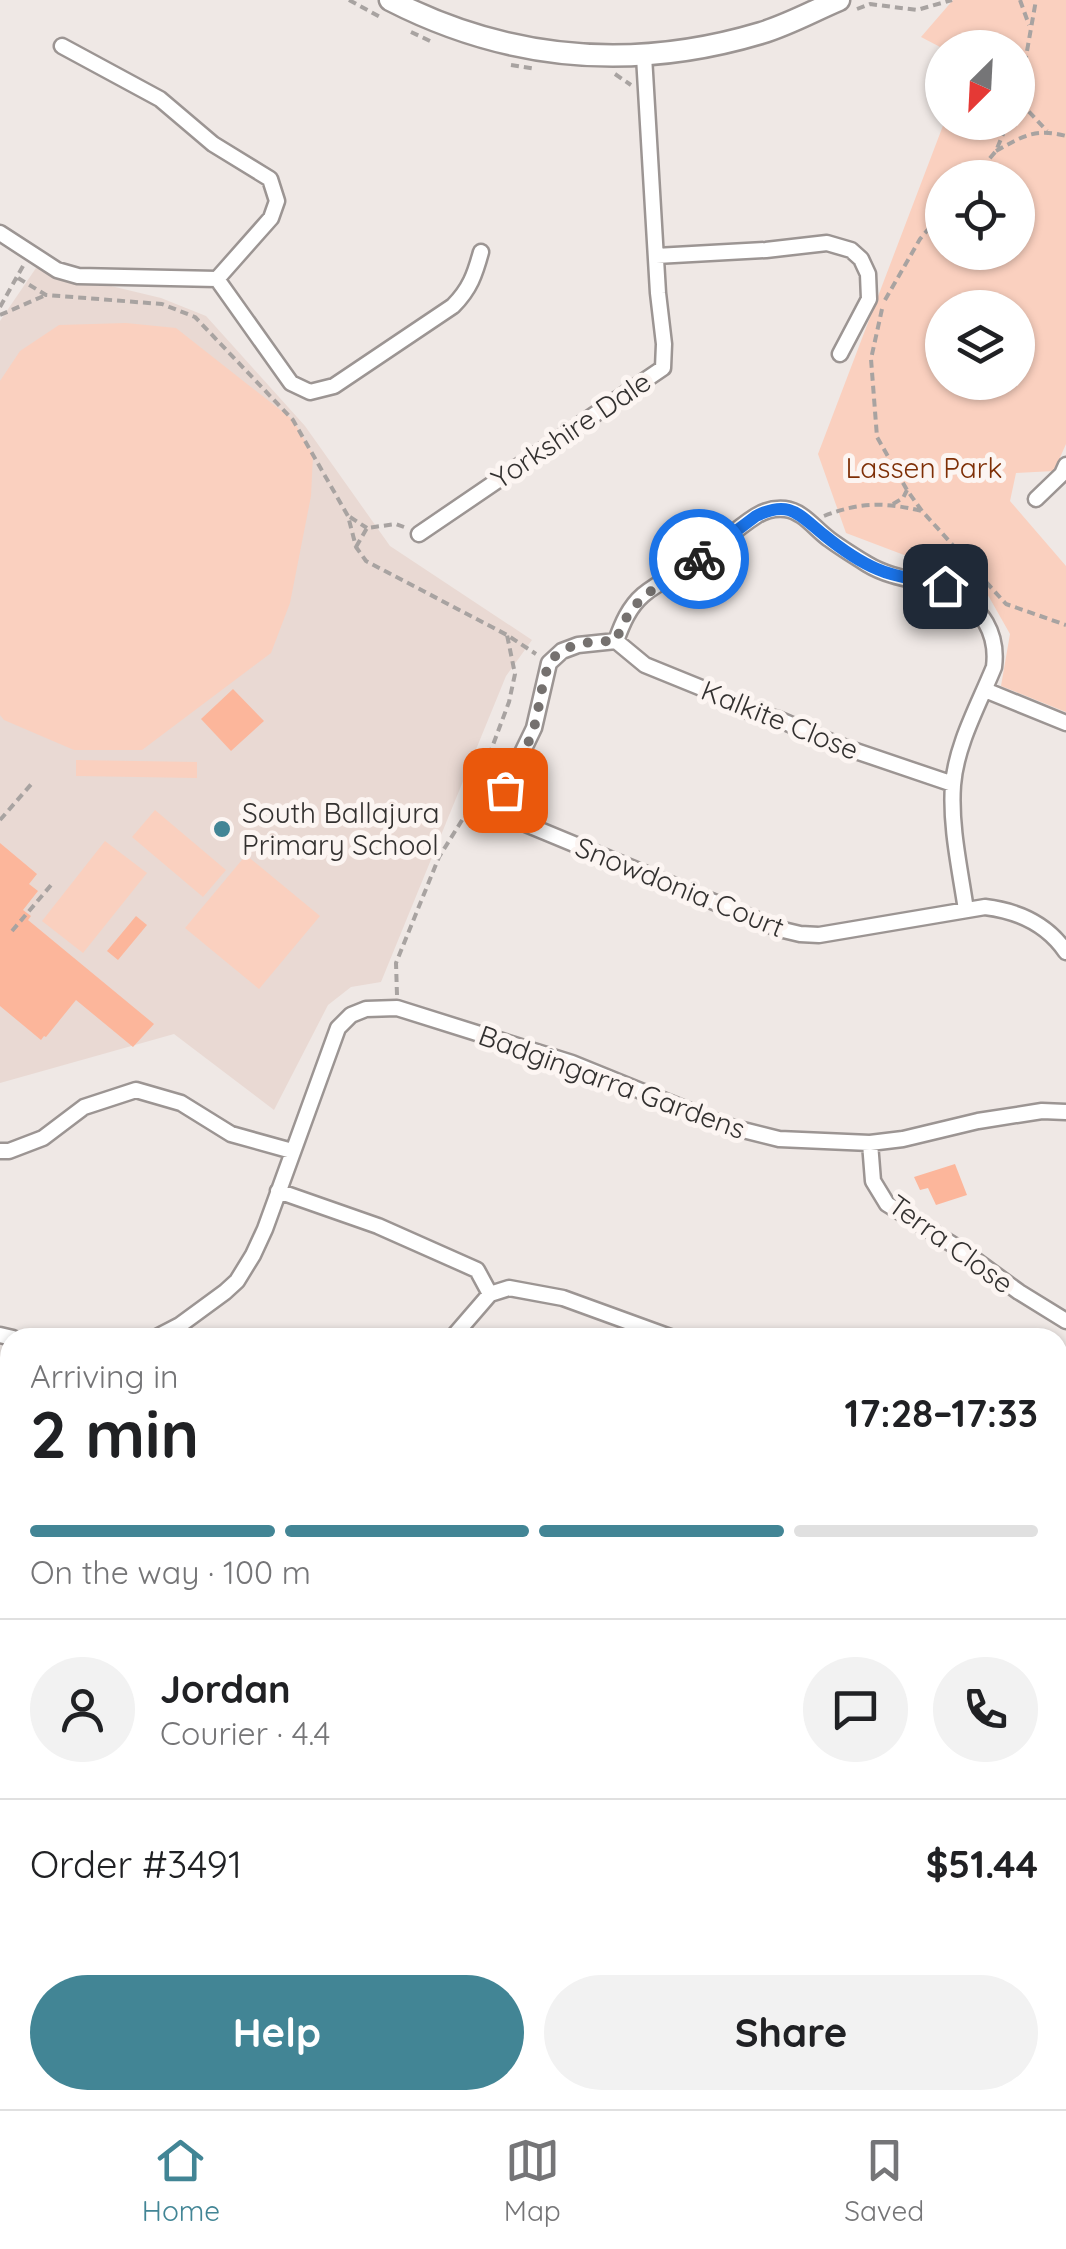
<!DOCTYPE html>
<html lang="en">
<head>
<meta charset="utf-8">
<style>
	:root { --surface:#fff; --page:#f2f2f2; --text:#202124; --muted:#757577; --line:#e0e0e0; --accent:#428595 }
	body { margin:0; font-family:Quicksand,sans-serif; background:var(--page); color:var(--text); height:100vh; display:flex; flex-direction:column; font-size:38px; white-space:nowrap }
	* { box-sizing:border-box; margin:0 }
	p { font-size:32px; color:var(--muted) }
	.icon { flex:none; width:55px; height:55px; fill:none; stroke:currentColor; stroke-width:2; stroke-linecap:round; stroke-linejoin:round }
	.map { position:relative; flex:1; overflow:hidden }
	.drawer { position:absolute; left:0px; top:1328px; width:1068px; height:782px; display:flex; flex-direction:column; background:var(--surface); border-radius:30px 30px 0 0; box-shadow:0 2px 8px #0004 }
	.drawer>* { flex:none }
	.needle { width:65px; rotate:204deg }
	.tools { position:absolute; left:925px; top:30px; display:grid; gap:20px }
	.tools a { display:grid; place-items:center; width:110px; height:110px; border-radius:50%; background:var(--surface); box-shadow:0 2px 8px #0004; font-size:50px }
	.pin { position:absolute; display:grid; place-items:center; width:85px; height:85px; color:#fff; margin:-42px; border-radius:20px; box-shadow:0 5px 15px #0006 }
	.courier { position:absolute; display:grid; place-items:center; width:100px; height:100px; margin:-50px; border:8px solid #1a73e8; border-radius:50%; background:#fff; color:#222; box-shadow:0 2px 12px #0007 }
	.head em { font-style:normal; font-weight:800 }
	.head div { display:flex; flex-direction:column-reverse }
	.head { display:flex; align-items:center; justify-content:space-between; height:170px; padding:0 30px }
	h1 { font-size:65px; font-weight:800; line-height:75px }
	.bar { display:grid; grid-template-columns:repeat(4,1fr); gap:15px 10px; align-content:center; height:120px; padding:0 30px }
	.bar i { height:12px; border-radius:8px; background:var(--line) }
	.bar .active { background:var(--accent) }
	.bar p { grid-column:span 4 }
	.line { display:flex; align-items:center; gap:25px; padding:0 30px; border-top:2px solid var(--line) }
	.line div { flex:1 }
	.round { display:grid; place-items:center; flex:none; width:105px; height:105px; border-radius:52px; background:var(--page) }
	.action { display:flex; gap:20px; margin-top:auto; padding:20px 30px }
	.action a { flex:1; height:115px; border-radius:60px; background:var(--accent); color:#fff; font-size:40px; font-weight:800; line-height:115px; text-align:center }
	.action a+a { background:var(--page); color:var(--text) }
	.dock { display:flex; justify-content:space-around; align-items:center; height:140px; border-top:2px solid var(--line); background:var(--surface); font-size:28px; color:var(--muted) }
	.dock a { display:grid; justify-items:center; gap:5px }
	.dock .active { color:var(--accent) }
	.map>svg:first-child { display:block }
	.built { fill:#e9d9d3 }
	.green { fill:#fad0bf; fill-rule:evenodd }
	.building { fill:#fcb69b }
	.lines { fill:none; stroke-linecap:round; stroke-linejoin:round }
	.lane-casing { stroke:#9c9593; stroke-width:12 }
	.street-casing { stroke:#9c9593; stroke-width:19 }
	.secondary-casing { stroke:#9c9593; stroke-width:25 }
	.path { stroke:#a8a3a1; stroke-width:4; stroke-dasharray:8 5; stroke-linecap:butt }
	.lane { stroke:#fff; stroke-width:8 }
	.street { stroke:#fff; stroke-width:14 }
	.secondary { stroke:#fff; stroke-width:20 }
	.done { stroke:#75716f; stroke-width:10; stroke-dasharray:0 18 }
	.route { stroke:#1a73e8; stroke-width:12 }
	.poi-dot { fill:#428595; stroke:#fcf5f2; stroke-width:4 }
	.labels { text-anchor:middle; stroke-width:10; stroke-linejoin:round; paint-order:stroke }
	.street-label { font-size:28px; fill:#333130; stroke:#fcf5f2 }
	.park-label { font-size:28px; fill:#7e2f06; stroke:#fcf5f2 }
	.poi-label { font-size:28px; fill:#333130; stroke:#fcf5f2; text-anchor:start }
</style>
</head>
<body>
<div class="map">
<svg width="1066" height="2109" viewBox="0 0 1066 2109">
	<rect width="100%" height="100%" fill="#efe8e5"/>
	<path class="built" d="M36,268L161,298L206,316L305,426L390,546L532,640L506,676L381,982L351,987L328,1005L274,1110L174,1034L0,1083V321Z"/>
	<path class="green" d="M953,0H1066V444L1054,471L1016,473L1010,501L1066,566V712L1001,686L1010,634L989,597L978,583L846,533L818,454L944,123L1018,122V48H942L921,37ZM942,178H1018V252H942ZM942,308H1018V382H942Z
		M126,323L176,328L293,420L313,455L311,496L290,603L271,653L142,750H74L4,720L0,715V381L20,351L59,325Z
		M76,760L197,762V778L76,776Z
		M155,810L226,870L203,897L132,837Z
		M105,841L147,873L83,953L42,921Z
		M246,855L320,916L259,989L185,928Z"/>
	<path class="building" d="M233,689L264,721L231,751L201,719Z
		M0,843L37,874L29,884L38,891L23,910L31,916L28,920L154,1024L133,1047L76,1000L46,1037L44,1036L41,1040L0,1006Z
		M136,916L147,925L118,960L107,951Z
		M955,1164L967,1195L936,1205L928,1188L920,1190L914,1177Z"/>
	<g class="lines">
		<defs>
			<path id="lane" d="M334,2109L337,2100"/>
			<path id="street" d="M62,46L160,99L213,144L270,179L277,201L271,218L217,279
				M0,233L57,270L78,276L217,279L291,383L310,392L334,386L453,306C470,289 475,274 481,252
				M656,256L766,250L827,243L851,250L861,259L868,274L869,299L840,354
				M1036,499L1062,474L1066,465
				M419,534L663,368L664,344L658,293L644,56
				M616,641L645,665L709,691L744,710L778,719L838,745L953,784
				M985,690L1066,723
				M966,910C960,869 950,826 953,785C956,745 979,704 994,667C996,651 994,637 986,623C956,572 910,590 867,564C854,556 841,548 829,539C815,529 803,511 785,509C775,508 764,511 756,516C734,530 716,548 695,563C678,574 658,582 643,595C629,607 622,624 616,641L578,645L562,651L549,663L534,728L494,811L779,929L800,934L819,935L985,907C1018,911 1047,924 1066,952
				M870,1143L873,1181L887,1204L963,1251L1019,1292L1066,1321
				M0,1151H9L43,1138L84,1107L136,1090L181,1103L231,1134L292,1151
				M278,1191L378,1226L477,1270L490,1294
				M0,1335L13,1338
				M155,1338L180,1325L225,1292L237,1281L253,1255L265,1229L338,1028L351,1015L366,1009L397,1008L572,1063L727,1126L779,1139L870,1143L903,1139L978,1121L1042,1111L1066,1112
				M452,1338L490,1294L509,1288L563,1298L673,1338
				M1058,1520L1066,1516
				M0,1871L10,1875
				M1058,1882L1066,1876
				M962,2100L973,2109
				M0,2108L1,2109
				M205,2109L208,2100
				M791,2109L799,2100"/>
			<path id="secondary" d="M390,0C509,61 634,71 761,33C788,25 813,11 839,0
				M0,1584L10,1591
				M1058,1673L1066,1668
				M1058,1722L1066,1717
				M598,2109L603,2100
				M639,2109L646,2100"/>
		</defs>
		<use href="#lane" class="lane-casing"/>
		<use href="#street" class="street-casing"/>
		<use href="#secondary" class="secondary-casing"/>
		<path class="path" d="M349,0L380,17
			M1020,0L1029,25
			M857,9L870,4L917,10L952,0
			M411,32L430,41
			M511,65L536,69
			M615,74L631,85
			M1018,102L1036,0
			M1020,102L1047,131
			M996,151C1023,136 1035,128 1066,136
			M973,178L996,151L1008,122
			M18,278L46,295L162,304L195,317L293,420L348,516L356,547L366,561L507,635L536,654
			M885,300L920,239L942,213
			M0,307L23,266
			M882,309L871,359L877,437L907,490L922,511L1006,604L1066,625
			M0,315L46,295
			M893,504L903,498L907,490
			M824,516C860,502 885,502 922,511
			M350,517L367,528
			M356,547L367,528L396,524L404,527
			M0,820L34,781
			M12,931L52,884
			M397,995L396,963L439,857L469,809L509,702L515,674L507,635
			M683,2100L693,2109"/>
		<use href="#lane" class="lane"/>
		<use href="#street" class="street"/>
		<use href="#secondary" class="secondary"/>
	</g>
	<g class="lines">
		<path class="done" d="M505,790C516,769 528,747 535,724C539,709 543,674 550,663C562,642 595,641 616,641C633,591 661,588 699,559"/>
		<path class="route" d="M699,559L756,516C790,499 799,515 824,535C840,548 858,561 877,569C899,579 922,579 945,586"/>
	</g>
	<circle class="poi-dot" cx="222" cy="829" r="10"/>
	<g class="labels">
		<g class="street-label">
			<text transform="translate(571 430) rotate(-34)" y="10">Yorkshire Dale</text>
			<text transform="translate(780 720) rotate(22)" y="10">Kalkite Close</text>
			<text transform="translate(680 887) rotate(22)" y="10">Snowdonia Court</text>
			<text transform="translate(612 1082) rotate(20)" y="10">Badgingarra Gardens</text>
			<text transform="translate(951 1244) rotate(36)" y="10">Terra Close</text>
		</g>
		<g class="park-label">
			<text x="924" y="478">Lassen Park</text>
		</g>
		<g class="poi-label">
			<text x="242" y="823">South Ballajura<tspan x="242" dy="32">Primary School</tspan></text>
		</g>
	</g>
</svg>
<div class="tools">
<a><svg class="needle" viewBox="-14 -14 28 28"><path d="M0-13l5 13h-10z" fill="#e53935"/><path d="M0 13l5-13h-10z" fill="#757577"/></svg></a>
<a><svg class="icon" aria-label="locate" viewBox="0 0 24 24"><circle cx="12" cy="12" r="6"/><path d="M12 2v4M12 18v4M2 12h4M18 12h4"/></svg></a>
<a><svg class="icon" aria-label="layers" viewBox="0 0 24 24"><path d="M12 4l9 5-9 5-9-5zM3 14l9 5 9-5"/></svg></a>
</div>
<div class="pin" style="left:505px;top:790px;background:#ea580c"><svg class="icon" aria-label="bag" viewBox="0 0 24 24"><path d="M5 8h14l-1 12H6zM9 8a3 3 0 0 1 6 0"/></svg></div>
<div class="pin" style="left:945px;top:586px;background:#1f2937"><svg class="icon" aria-label="home" viewBox="0 0 24 24"><path d="M3 11l9-7 9 7M6 9v11h12V9"/></svg></div>
<div class="courier" style="left:699px;top:559px"><svg class="icon" aria-label="bike" viewBox="0 0 24 24"><circle cx="6" cy="16" r="4"/><circle cx="18" cy="16" r="4"/><path d="M6 16l4-8h5l3 8M10 8l3 8H6M13 5h3"/></svg></div>
<section class="drawer">
<div class="head"><div><h1>2 min</h1><p>Arriving in</p></div><em>17:28–17:33</em></div>
<div class="bar"><i class="active"></i><i class="active"></i><i class="active"></i><i></i><p>On the way · 100 m</p></div>
<div class="line" style="height:180px"><a class="round"><svg class="icon" aria-label="person" viewBox="0 0 24 24"><circle cx="12" cy="8" r="4"/><path d="M4 21q1-7 8-7t8 7"/></svg></a><div><b>Jordan</b><p>Courier · 4.4</p></div><a class="round"><svg class="icon" aria-label="chat" viewBox="0 0 24 24"><path d="M4 5h16v11H9l-5 4z"/></svg></a><a class="round"><svg class="icon" aria-label="phone" viewBox="0 0 24 24"><path d="M5 4h4l2 5-3 2q2 4 5 5l2-3 5 2v4C11 20 4 13 5 4z"/></svg></a></div>
<div class="line" style="height:130px"><div>Order #3491</div><b>$51.44</b></div>
<div class="action"><a>Help</a><a>Share</a></div>
</section>
</div>
<nav class="dock">
<a class="active"><svg class="icon" aria-label="home" viewBox="0 0 24 24"><path d="M3 11l9-7 9 7M6 9v11h12V9"/></svg>Home</a>
<a><svg class="icon" aria-label="map" viewBox="0 0 24 24"><path d="M3 6l6-2 6 2 6-2v14l-6 2-6-2-6 2zM9 4v14M15 6v14"/></svg>Map</a>
<a><svg class="icon" aria-label="saved" viewBox="0 0 24 24"><path d="M7 4h10v16l-5-4-5 4z"/></svg>Saved</a>
</nav>
</body>
</html>
